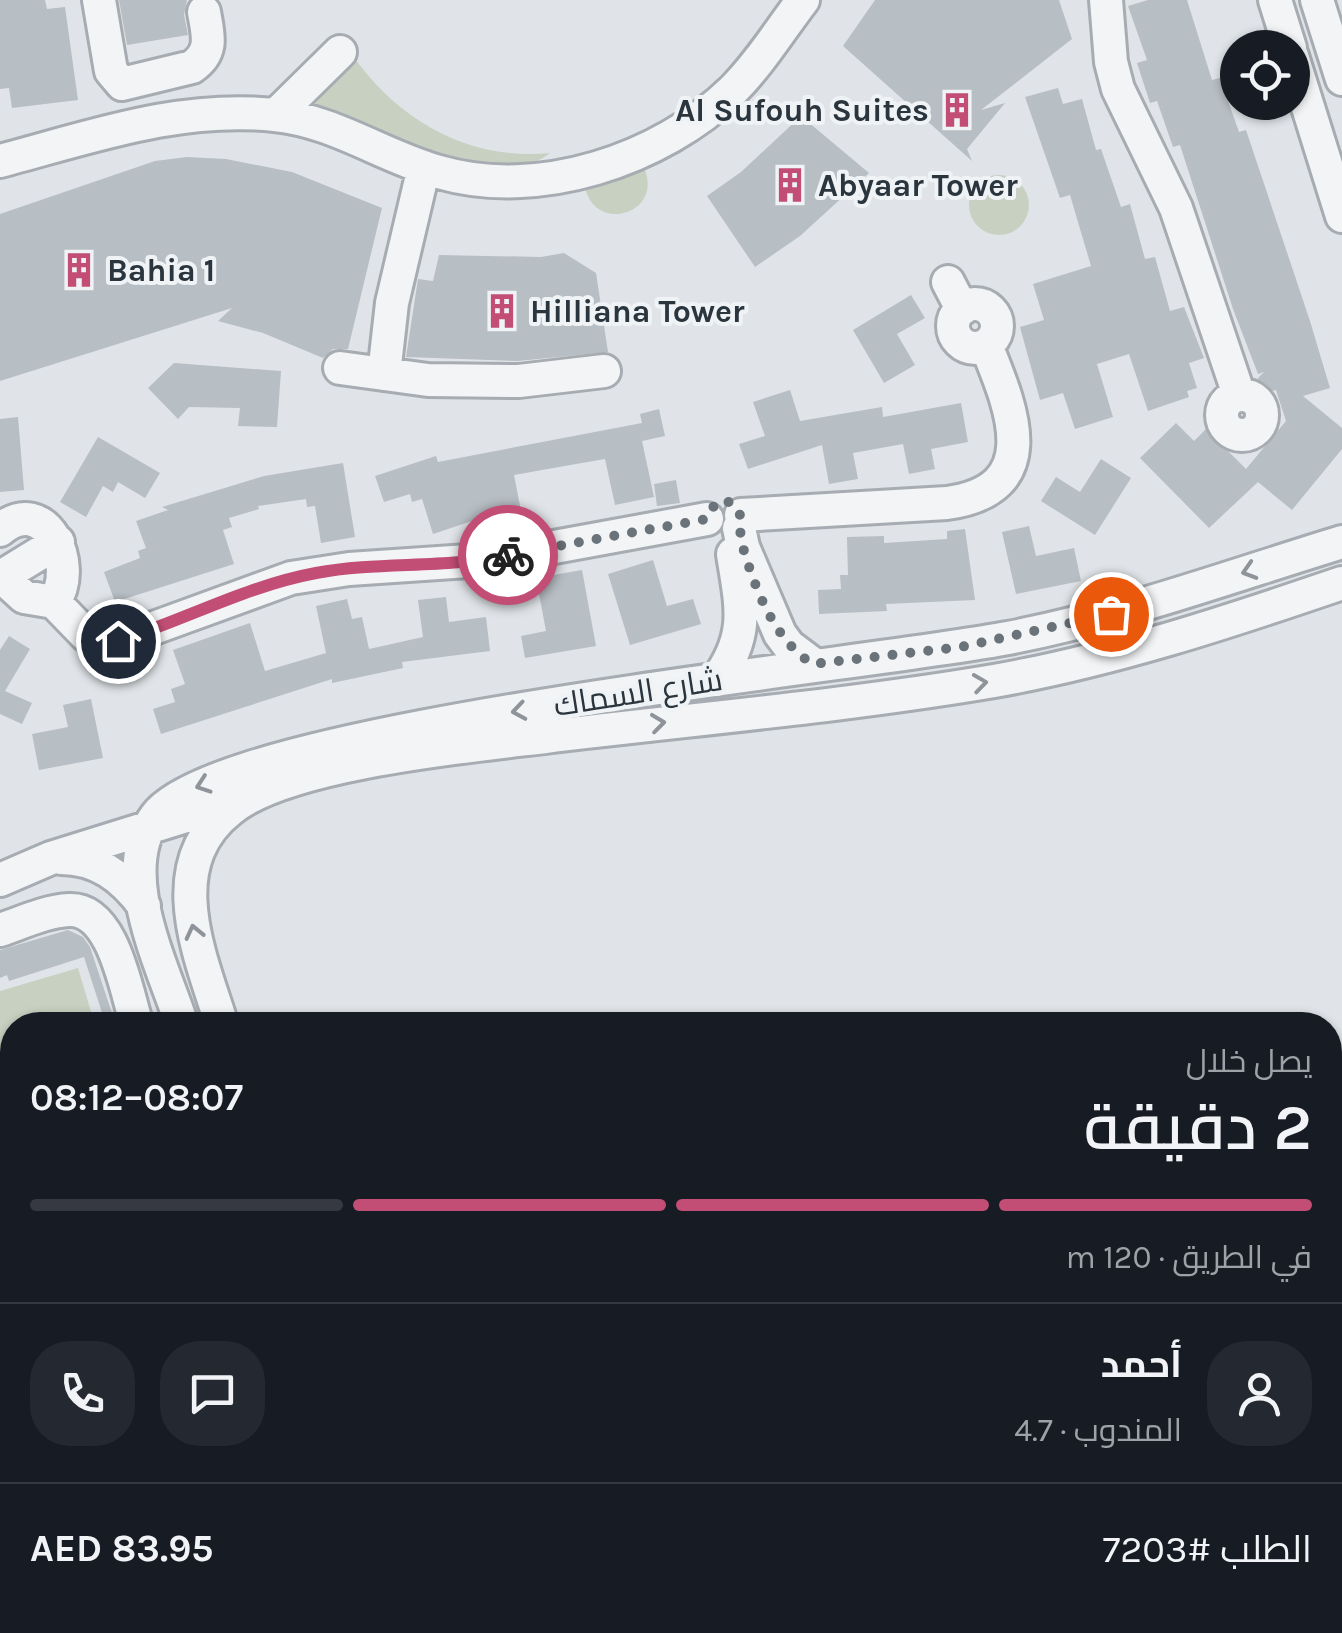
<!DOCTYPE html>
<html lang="ar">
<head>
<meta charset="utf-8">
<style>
	:root { --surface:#171b24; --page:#242831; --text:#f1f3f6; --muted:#9ea1a6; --line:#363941; --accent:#c34e75 }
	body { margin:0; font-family:Karla,Cairo,sans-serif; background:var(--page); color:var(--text); direction:rtl; height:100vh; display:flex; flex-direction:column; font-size:38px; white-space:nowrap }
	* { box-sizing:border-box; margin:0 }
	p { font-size:32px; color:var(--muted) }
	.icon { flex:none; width:55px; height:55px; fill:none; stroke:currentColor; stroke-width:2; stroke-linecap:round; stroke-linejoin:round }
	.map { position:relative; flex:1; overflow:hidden; direction:ltr }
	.panel { position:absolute; left:0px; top:1012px; width:1342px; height:622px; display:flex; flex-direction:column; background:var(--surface); border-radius:40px 40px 0 0; box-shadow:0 2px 8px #0004; direction:rtl }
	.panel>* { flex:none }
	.buttons { position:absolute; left:1220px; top:30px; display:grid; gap:20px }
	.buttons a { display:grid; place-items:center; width:90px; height:90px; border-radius:50%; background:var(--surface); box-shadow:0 2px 8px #0004; font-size:50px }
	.pin { position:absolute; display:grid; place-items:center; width:85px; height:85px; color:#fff; margin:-42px; border:5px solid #fff; border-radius:50%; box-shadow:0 2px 10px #0007 }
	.courier { position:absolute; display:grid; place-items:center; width:100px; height:100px; margin:-50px; border:8px solid #c34e75; border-radius:50%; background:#fff; color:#222; box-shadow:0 2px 12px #0007 }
	.headline em { font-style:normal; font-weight:600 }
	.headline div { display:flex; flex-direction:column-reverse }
	.headline { display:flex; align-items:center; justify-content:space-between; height:170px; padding:0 30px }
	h1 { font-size:65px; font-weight:600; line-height:75px }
	.bar { display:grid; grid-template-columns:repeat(4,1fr); gap:15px 10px; align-content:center; height:120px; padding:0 30px }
	.bar i { height:12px; border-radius:8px; background:var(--line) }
	.bar .selected { background:var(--accent) }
	.bar p { grid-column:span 4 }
	.line { display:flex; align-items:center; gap:25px; padding:0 30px; border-top:2px solid var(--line) }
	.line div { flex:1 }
	.round { display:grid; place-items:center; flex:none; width:105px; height:105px; border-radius:40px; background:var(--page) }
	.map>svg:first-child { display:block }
	.green { fill:#c8d1c1 }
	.building { fill:#b7bec4 }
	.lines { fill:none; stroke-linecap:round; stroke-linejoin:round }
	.minor-casing { stroke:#a6acb2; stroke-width:38 }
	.minor { stroke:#f2f4f6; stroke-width:32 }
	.oneway { stroke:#8e949a }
	.done { stroke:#6a727a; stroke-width:10; stroke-dasharray:0 18 }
	.route { stroke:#c34e75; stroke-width:12 }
	.labels { text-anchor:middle; stroke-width:8; stroke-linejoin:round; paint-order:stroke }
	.poi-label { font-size:32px; font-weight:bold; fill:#2a353e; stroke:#eff3f5; text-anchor:start }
	.street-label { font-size:32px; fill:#2a353e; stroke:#eff3f5 }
</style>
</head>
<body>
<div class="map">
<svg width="1342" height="1633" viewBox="0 0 1342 1633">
	<rect width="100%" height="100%" fill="#e0e4e8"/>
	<path class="green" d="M351,53C397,120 468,161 550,153C501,195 361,127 309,106L311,98Z
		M641,162C672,215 586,239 584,178Z
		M969 205a30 30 0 1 1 60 0a30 30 0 1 1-60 0Z
		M78,968L95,1025H12V1354L0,1357V991Z"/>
	<path class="building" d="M0,0H45L47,9L65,7L78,100L12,108L9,88L0,89Z
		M119,0H187L184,15L188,35L127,45Z
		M875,0H1059L1072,39L981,110L1005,103L967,149L972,161L843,46Z
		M1148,0H1187L1212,80L1220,78L1239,132L1246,130L1310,321L1330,388L1303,396L1342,428V449L1292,510L1258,482L1209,528L1140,458L1176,423L1194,441L1206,429L1246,469L1286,421L1276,390L1263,394L1258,378L1264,372L1258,374L1233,309L1180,145L1173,147L1157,101L1150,103L1137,63L1147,60L1128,6Z
		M1058,88L1063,104L1082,99L1096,150L1101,149L1121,207L1130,204L1145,259L1155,257L1170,311L1184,307L1204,358L1189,363L1197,388L1187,391L1189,397L1148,411L1129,354L1097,364L1113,417L1075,429L1063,393L1040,400L1020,327L1044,320L1033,284L1091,266L1070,195L1060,198L1025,97Z
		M801,116L869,173L800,236L755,267L707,196L741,172Z
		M187,157L226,159L292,172L382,208L348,349H333L323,358L263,333L218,321L232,308L0,381V214L155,161Z
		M564,253L596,273L608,352L518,361L406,357L418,279L433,281L439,255L541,257Z
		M911,295L925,318L897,334L915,365L884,383L853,330Z
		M174,363L281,371L277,427L238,426L240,408L189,407L178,419L148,388Z
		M790,390L800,421L882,407L883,417L961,403L968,442L931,449L935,469L909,474L903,444L853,453L858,479L829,484L822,445L748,469L739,444L765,436L753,402Z
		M659,409L665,436L642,441L654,497L615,505L605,459L576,464L514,475L523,521L483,528L481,518L433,534L422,499L412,502L410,494L384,502L375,476L436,456L438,462L642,423L640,414Z
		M18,417L24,490L0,492V419Z
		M98,437L160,473L145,498L118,482L113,492L103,486L86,517L60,502Z
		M1101,459L1131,478L1095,535L1041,501L1056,477L1080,492Z
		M343,463L355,537L321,543L315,506L307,507L306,499L258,506L259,509L229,518L232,527L223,530L234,564L115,602L104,572L140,558L138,551L146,548L136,521L168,510L162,507L264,476Z
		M676,480L680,503L657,506L654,484Z
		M1029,526L1036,556L1074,548L1081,581L1016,594L1002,532Z
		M965,529L975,600L886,604L887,611L819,614L818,590L841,589L840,575H848L847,537L884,536V543L947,539V531Z
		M653,560L667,606L693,599L701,624L630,645L608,574Z
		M582,570L596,646L525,658L521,636L546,631L536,578Z
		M446,597L449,622L486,617L490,651L402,662L403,668L332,683V679L161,734L153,709L175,702L171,689L185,684L173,650L250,623L265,671L326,653L316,606L347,599L352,619L362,617L369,649L423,637L418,600Z
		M9,636L30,649L5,691L32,703L22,724L0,714V650Z
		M91,699L103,758L39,770L32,734L68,727L63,705Z
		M68,930L83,937L90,947L116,1025H106L84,957L9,981L7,975L0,978V950Z"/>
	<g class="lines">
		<defs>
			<path id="minor" d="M99,0L111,71L122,84L192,67C214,52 208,35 204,12
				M1106,0L1111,62L1118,89L1176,208L1239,395
				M1275,0L1290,48
				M1317,0L1342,79
				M1292,56L1342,216
				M276,115L340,52
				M0,161C91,137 179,105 275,115C335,121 382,156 439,172C538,201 661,160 733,90C760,63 780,30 803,0
				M948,282L962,309
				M953 326a22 22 0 1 1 44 0a22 22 0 1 1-44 0Z
				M340,368L428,380L519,381L604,371
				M384,374L392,303L424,167
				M1222 415a20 20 0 1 1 40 0a20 20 0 1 1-40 0Z
				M741,515L947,503C1048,489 1010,405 986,345
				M739,528L743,547L780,634L789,646L813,664
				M0,530C45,491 80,565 54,602
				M0,575L24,597L54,602L86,635L118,641L291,578L349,569L483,560L707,519
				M1,577L58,542
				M717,680C750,634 741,606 733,554
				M61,858C97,858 123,877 144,906
				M0,880L51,858L234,801
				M0,930C21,923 46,911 69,910C114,908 126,992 137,1025
				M182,1025C163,966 114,872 156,816C222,727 868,665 1008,638C1122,616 1231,576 1342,542
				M222,1025C200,955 159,865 231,809C288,763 469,746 545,737C694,719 846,706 994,681C1113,660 1228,622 1342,583
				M1330,1408L1342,1404
				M1330,1473L1342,1481
				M0,1479L12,1476
				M0,1552L12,1547
				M198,1622L201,1633
				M291,1622L292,1633
				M371,1622L372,1633
				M416,1622L423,1633
				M620,1633L653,1622
				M767,1633L800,1622"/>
		</defs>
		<use href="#minor" class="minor-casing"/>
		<use href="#minor" class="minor"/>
	</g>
	<defs><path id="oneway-chevron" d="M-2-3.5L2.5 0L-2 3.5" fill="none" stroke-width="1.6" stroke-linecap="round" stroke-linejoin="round" transform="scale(2.5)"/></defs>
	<g class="oneway">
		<use href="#oneway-chevron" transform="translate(1249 571) rotate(163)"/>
		<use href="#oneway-chevron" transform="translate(980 683) rotate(-8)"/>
		<use href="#oneway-chevron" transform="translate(519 711) rotate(171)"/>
		<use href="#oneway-chevron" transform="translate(658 723) rotate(-7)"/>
		<use href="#oneway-chevron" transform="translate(203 785) rotate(161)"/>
		<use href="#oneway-chevron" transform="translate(194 932) rotate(-103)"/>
	</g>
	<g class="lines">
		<path class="done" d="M508,555L707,519L716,502H730C747,512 737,527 742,544C754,586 774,641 813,664L961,647L1111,614"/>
		<path class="route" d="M118,641C185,620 246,586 316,573C380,561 445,569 508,555"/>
	</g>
	<defs>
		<symbol id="building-bare" viewBox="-9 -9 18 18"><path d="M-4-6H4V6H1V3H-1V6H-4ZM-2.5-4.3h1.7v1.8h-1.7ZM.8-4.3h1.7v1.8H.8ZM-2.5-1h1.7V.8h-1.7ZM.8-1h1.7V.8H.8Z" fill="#c34e75" stroke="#eff3f5" stroke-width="2.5" paint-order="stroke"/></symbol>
	</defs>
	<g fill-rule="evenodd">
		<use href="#building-bare" x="932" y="85" width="50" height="50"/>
		<use href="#building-bare" x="765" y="160" width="50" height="50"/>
		<use href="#building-bare" x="54" y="245" width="50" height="50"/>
		<use href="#building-bare" x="477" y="286" width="50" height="50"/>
	</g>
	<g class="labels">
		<g class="poi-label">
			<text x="929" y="121" text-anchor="end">Al Sufouh Suites</text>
			<text x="818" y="196">Abyaar Tower</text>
			<text x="107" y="281">Bahia 1</text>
			<text x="530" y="322">Hilliana Tower</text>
		</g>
		<g class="street-label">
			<text transform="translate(638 692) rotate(-9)" y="11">شارع السماك</text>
		</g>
	</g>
</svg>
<div class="buttons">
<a><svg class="icon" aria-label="locate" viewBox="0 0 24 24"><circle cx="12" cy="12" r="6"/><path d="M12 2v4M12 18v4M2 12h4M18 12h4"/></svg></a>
</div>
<div class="pin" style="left:1111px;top:614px;background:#ea580c"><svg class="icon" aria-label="bag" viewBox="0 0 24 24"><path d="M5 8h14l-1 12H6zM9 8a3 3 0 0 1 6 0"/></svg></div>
<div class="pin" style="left:118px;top:641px;background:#1f2937"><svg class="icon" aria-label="home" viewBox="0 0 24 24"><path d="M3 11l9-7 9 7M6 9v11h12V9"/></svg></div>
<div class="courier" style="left:508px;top:555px"><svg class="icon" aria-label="bike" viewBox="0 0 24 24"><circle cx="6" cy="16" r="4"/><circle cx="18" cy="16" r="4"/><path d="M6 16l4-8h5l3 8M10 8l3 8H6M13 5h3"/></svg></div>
<section class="panel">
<div class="headline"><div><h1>2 دقيقة</h1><p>يصل خلال</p></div><em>08:07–08:12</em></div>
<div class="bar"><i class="selected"></i><i class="selected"></i><i class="selected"></i><i></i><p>في الطريق · 120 m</p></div>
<div class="line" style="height:180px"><a class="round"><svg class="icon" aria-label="person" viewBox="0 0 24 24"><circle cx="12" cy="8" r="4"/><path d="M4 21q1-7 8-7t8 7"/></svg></a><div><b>أحمد</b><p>المندوب · 4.7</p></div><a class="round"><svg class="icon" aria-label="chat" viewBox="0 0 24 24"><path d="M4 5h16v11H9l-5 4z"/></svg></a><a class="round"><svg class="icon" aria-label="phone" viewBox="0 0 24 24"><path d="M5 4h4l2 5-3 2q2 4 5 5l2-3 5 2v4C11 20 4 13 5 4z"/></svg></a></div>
<div class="line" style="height:130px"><div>الطلب #7203</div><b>AED 83.95</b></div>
</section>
</div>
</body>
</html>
